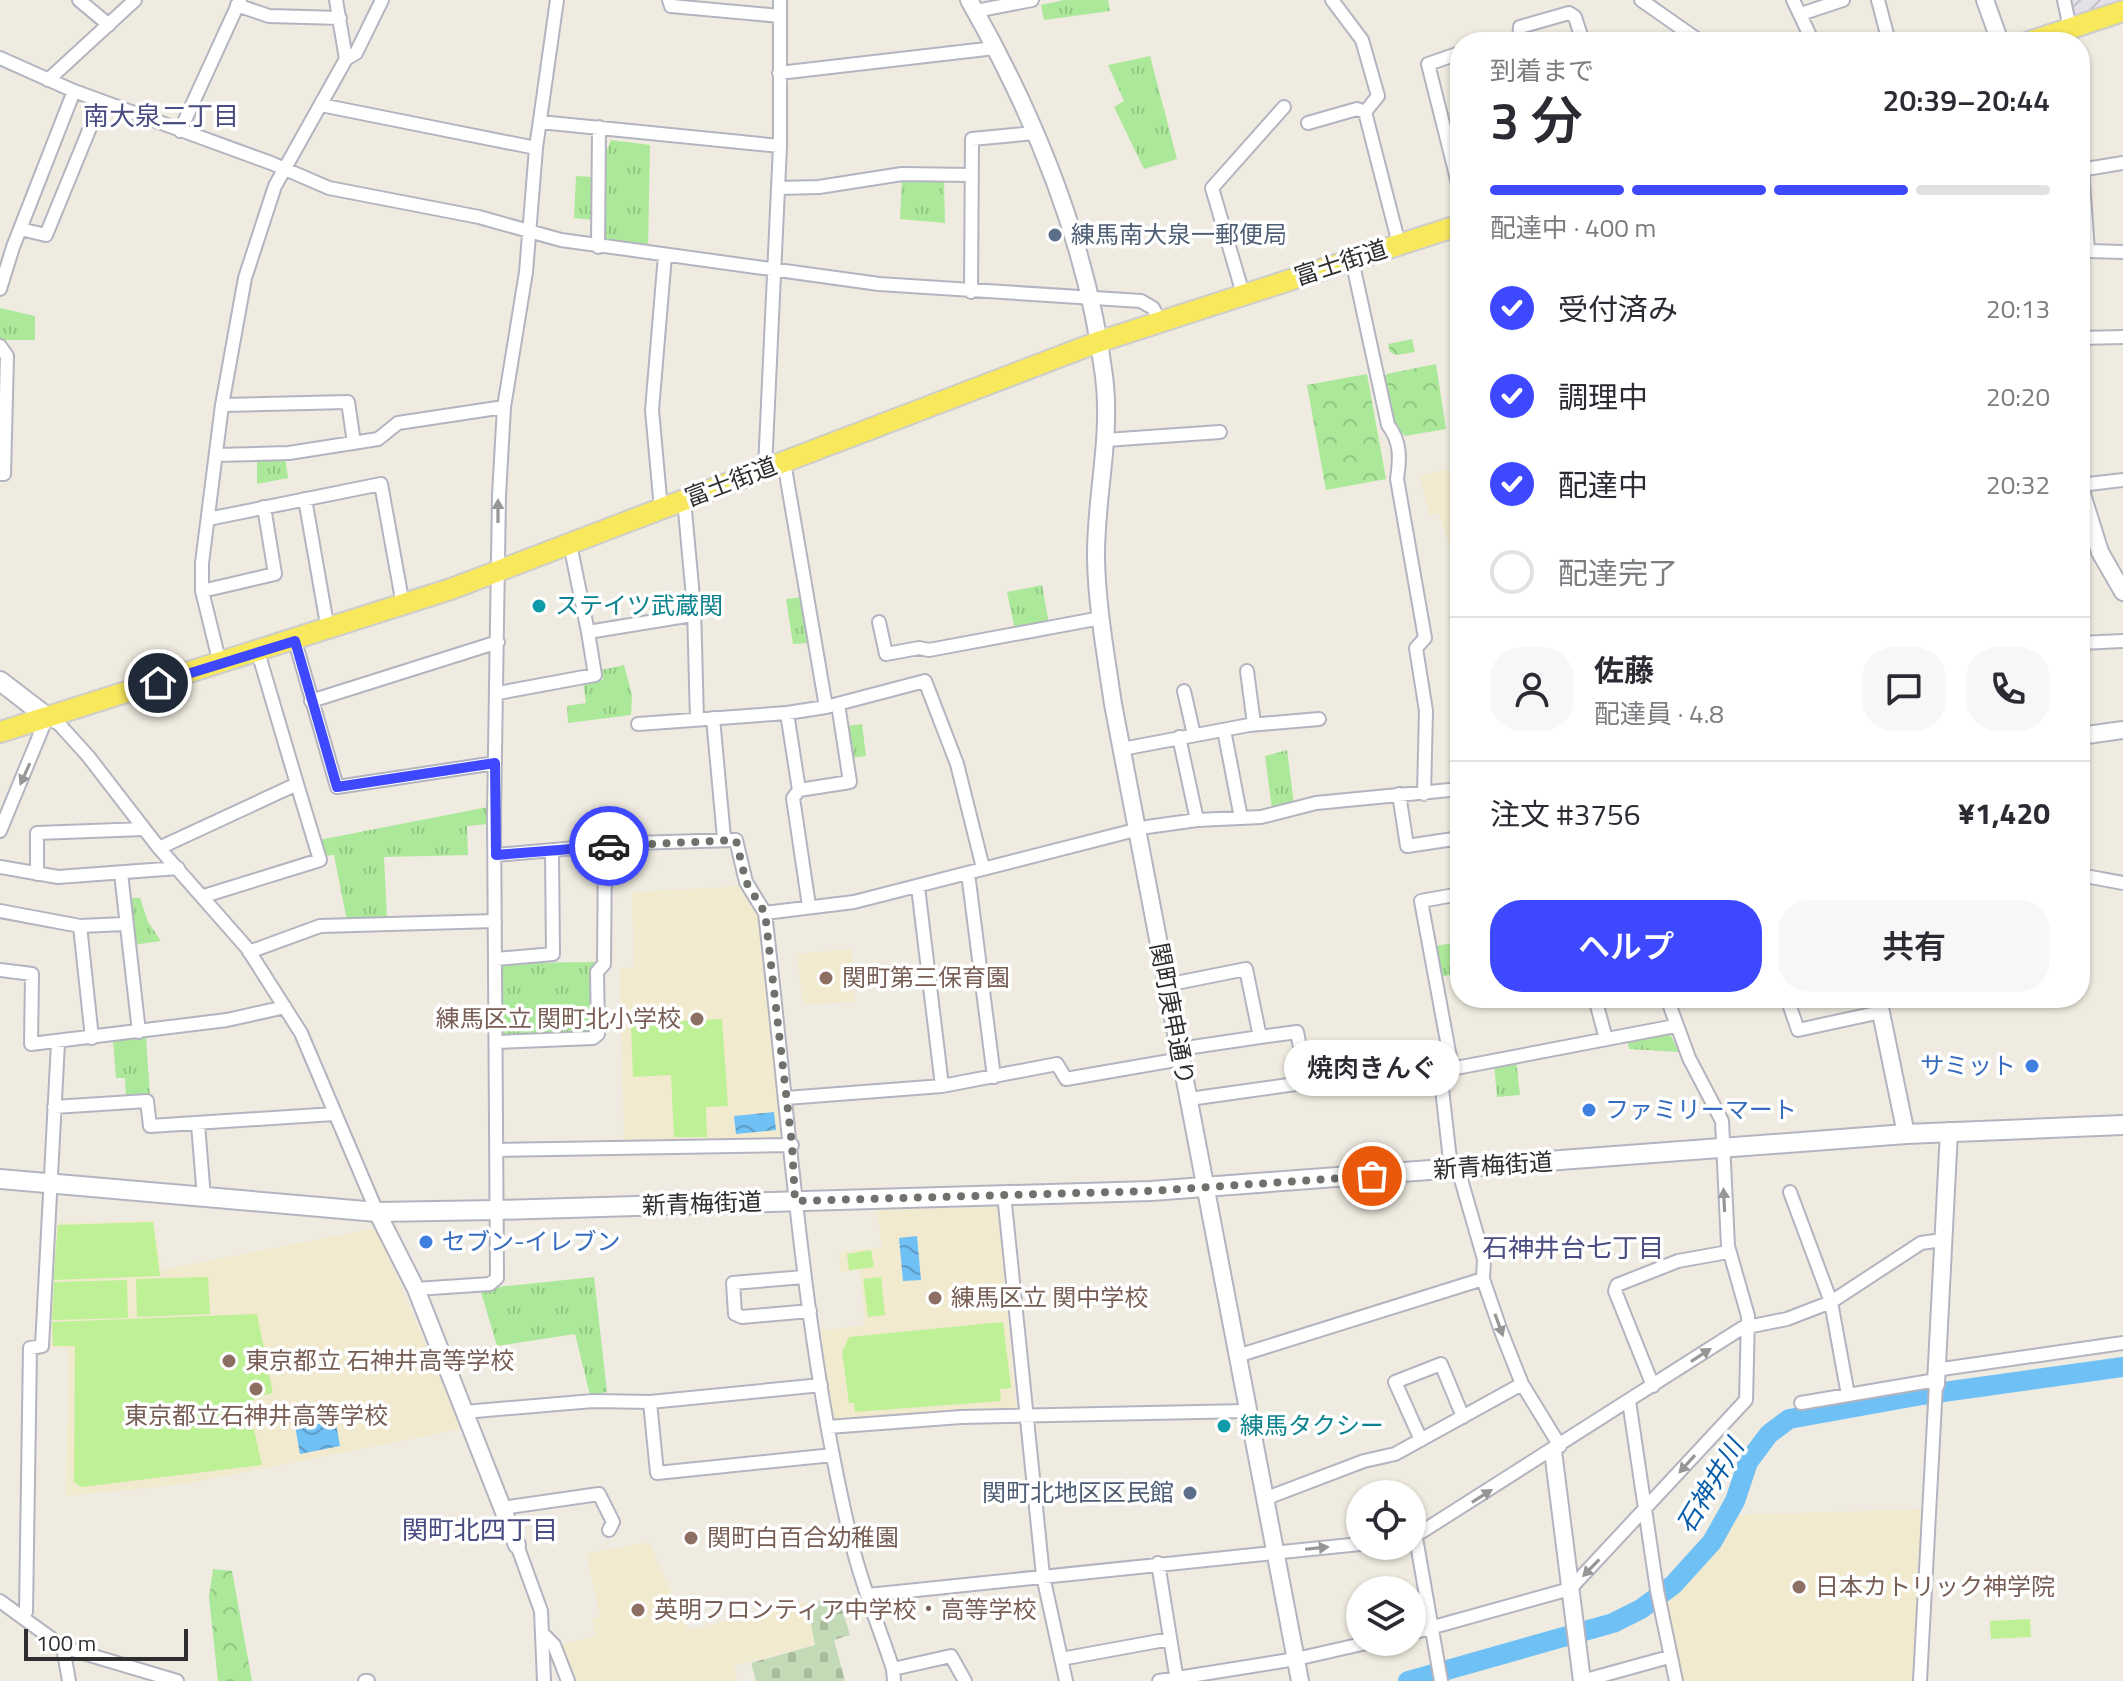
<!DOCTYPE html>
<html lang="ja">
<head>
<meta charset="utf-8">
<style>
	:root { --surface:#fff; --page:#f7f7f7; --text:#2b2b33; --muted:#7c7c81; --line:#e1e1e2; --accent:#3d48ff }
	body { margin:0; font-family:"Titillium Web","Noto Sans JP",sans-serif; background:var(--page); color:var(--text); height:100vh; display:flex; flex-direction:column; font-size:30px; white-space:nowrap }
	* { box-sizing:border-box; margin:0 }
	p { font-size:26px; color:var(--muted) }
	.icon { flex:none; width:44px; height:44px; fill:none; stroke:currentColor; stroke-width:2; stroke-linecap:round; stroke-linejoin:round }
	.map { position:relative; flex:1; overflow:hidden }
	.side { position:absolute; left:1450px; top:32px; width:640px; height:976px; display:flex; flex-direction:column; background:var(--surface); border-radius:32px; box-shadow:0 2px 6px #0004 }
	.side>* { flex:none }
	.buttons { position:absolute; left:1346px; top:1480px; display:grid; gap:16px }
	.buttons a { display:grid; place-items:center; width:80px; height:80px; border-radius:50%; background:var(--surface); box-shadow:0 2px 6px #0004; font-size:40px }
	.scale { position:absolute; left:24px; bottom:20px; width:164px; box-sizing:border-box; padding-left:8px; border:4px solid #2e2e2e; border-top:0; font-size:22px; line-height:28px; white-space:nowrap; color:#2e2e2e; -webkit-text-stroke:6px #fff; paint-order:stroke }
	.pin { position:absolute; display:grid; place-items:center; width:68px; height:68px; color:#fff; margin:-34px; border:4px solid #fff; border-radius:50%; box-shadow:0 2px 8px #0007 }
	.courier { position:absolute; display:grid; place-items:center; width:80px; height:80px; margin:-40px; border:6px solid #3d48ff; border-radius:50%; background:#fff; color:#222; box-shadow:0 2px 10px #0007 }
	.bubble { position:absolute; height:56px; border-radius:28px; background:var(--surface); box-shadow:0 2px 6px #0004; font-size:26px; font-weight:600; line-height:56px; text-align:center }
	.headline em { font-style:normal; font-weight:600 }
	.headline div { display:flex; flex-direction:column-reverse }
	.headline { display:flex; align-items:center; justify-content:space-between; height:136px; padding:0 40px }
	h1 { font-size:52px; font-weight:600; line-height:60px }
	.bar { display:grid; grid-template-columns:repeat(4,1fr); gap:12px 8px; align-content:center; height:96px; padding:0 40px }
	.bar i { height:10px; border-radius:6px; background:var(--line) }
	.bar .current { background:var(--accent) }
	.bar p { grid-column:span 4 }
	.line { display:flex; align-items:center; gap:20px; padding:0 40px; border-top:2px solid var(--line) }
	.line div { flex:1 }
	.round { display:grid; place-items:center; flex:none; width:84px; height:84px; border-radius:32px; background:var(--page) }
	ol { padding:0 40px; list-style:none }
	li { display:flex; align-items:center; gap:24px; height:88px }
	li p { margin-inline-start:auto }
	li .icon { padding:8px; border-radius:50%; background:var(--accent); color:#fff; stroke-width:4 }
	li:last-child { color:var(--muted) }
	li i { width:44px; height:44px; border:4px solid var(--line); border-radius:50% }
	.action { display:flex; gap:16px; margin-top:auto; padding:16px 40px }
	.action a { flex:1; height:92px; border-radius:32px; background:var(--accent); color:#fff; font-size:32px; font-weight:600; line-height:92px; text-align:center }
	.action a+a { background:var(--page); color:var(--text) }
	.map>svg:first-child { display:block }
	.industrial { fill:url(#industrial-furrows) }
	.education { fill:#f1eacf }
	.grass { fill:url(#grass-tufts) }
	.forest { fill:url(#forest-crowns) }
	.cemetery { fill:url(#cemetery-stones) }
	.pitch { fill:#bef095 }
	.water { fill:url(#water-waves) }
	.lines { fill:none; stroke-linecap:round; stroke-linejoin:round }
	.river { stroke:#6fc0f5; stroke-width:20 }
	.minor-casing { stroke:#b4b4c1; stroke-width:16 }
	.tertiary-casing { stroke:#b4b4c1; stroke-width:20 }
	.secondary-casing { stroke:#b4b4c1; stroke-width:22 }
	.primary-casing { stroke:#cdcdcd; stroke-width:24 }
	.minor { stroke:#fff; stroke-width:12 }
	.tertiary { stroke:#fff; stroke-width:16 }
	.secondary { stroke:#fff; stroke-width:18 }
	.primary { stroke:#f8e85c; stroke-width:20 }
	.oneway { fill:#969696 }
	.done { stroke:#72706c; stroke-width:8; stroke-dasharray:0 14.4 }
	.route { stroke:#3d48ff; stroke-width:10 }
	.service-dot { fill:#5c6f8a; stroke:#fff; stroke-width:3 }
	.culture-dot { fill:#0f9aa8; stroke:#fff; stroke-width:3 }
	.education-dot { fill:#8d6e63; stroke:#fff; stroke-width:3 }
	.shop-dot { fill:#3f7fe0; stroke:#fff; stroke-width:3 }
	.labels { text-anchor:middle; stroke-width:7; stroke-linejoin:round; paint-order:stroke }
	.service-label { font-size:24px; fill:#4e5e75; stroke:#fff; text-anchor:start }
	.street-label { font-size:24px; fill:#2e2e2e; stroke:#fff }
	.culture-label { font-size:24px; fill:#0d838f; stroke:#fff; text-anchor:start }
	.education-label { font-size:24px; fill:#785e54; stroke:#fff; text-anchor:start }
	.shop-label { font-size:24px; fill:#366cbe; stroke:#fff; text-anchor:start }
	.neighbourhood-label { font-size:26px; fill:#4a4d82; stroke:#fff }
	.water-label { font-size:26px; font-style:italic; fill:#065ca9; stroke:#fff }
</style>
</head>
<body>
<div class="map">
<svg width="2123" height="1681" viewBox="0 0 2123 1681">
	<defs>
		<pattern id="industrial-furrows" width="10" height="10" patternUnits="userSpaceOnUse" patternTransform="scale(2)"><rect width="10" height="10" fill="#e3e0e8"/><path d="M-1 1l2-2M0 10L10 0M9 11l2-2" fill="none" stroke="#c3c0c7"/></pattern>
		<pattern id="grass-tufts" width="24" height="20" patternUnits="userSpaceOnUse" patternTransform="scale(2)"><rect width="24" height="20" fill="#abe89a"/><path d="M3 7l-1-3M5 7V3M7 7l1-3M15 17l-1-3M17 17v-4M19 17l1-3" fill="none" stroke="#93c785"/></pattern>
		<pattern id="forest-crowns" width="20" height="18" patternUnits="userSpaceOnUse" patternTransform="scale(2)"><rect width="20" height="18" fill="#abe89a"/><path d="M2 6a3 3 0 1 1 6 0M12 15a3 3 0 1 1 6 0" fill="none" stroke="#93c785"/></pattern>
		<pattern id="cemetery-stones" width="16" height="16" patternUnits="userSpaceOnUse" patternTransform="scale(2)"><rect width="16" height="16" fill="#c3dab6"/><path d="M2 7V4a2 2 0 0 1 4 0v3zM10 15v-3a2 2 0 0 1 4 0v3z" fill="#a8bb9d"/></pattern>
		<pattern id="water-waves" width="16" height="10" patternUnits="userSpaceOnUse" patternTransform="scale(2)"><rect width="16" height="10" fill="#6fc0f5"/><path d="M0 5q4-4 8 0t8 0" fill="none" stroke="#5c9cc7"/></pattern>
	</defs>
	<rect width="100%" height="100%" fill="#efebe0"/>
	<path class="industrial" d="M2068,0H2123L2072,17Z"/>
	<path class="education" d="M1460,467V580L1439,514L1429,515L1420,476Z
		M744,886L760,911L785,1138L782,1141L624,1143L620,968L634,967L632,892Z
		M851,949L855,1002L803,1004L797,954Z
		M999,1207L1016,1410L934,1412L833,1421L820,1331L865,1325L860,1270L841,1272L839,1252L882,1247L877,1210Z
		M154,1220L161,1270L376,1228L461,1429L186,1484L66,1496L68,1348H50L57,1223Z
		M1923,1509L1914,1681H1678L1664,1601L1695,1573L1725,1536L1737,1515Z
		M649,1542L688,1630L805,1602L815,1644L734,1666L738,1681H576L559,1645L596,1636L592,1620L600,1617L587,1554Z"/>
	<path class="grass" d="M1064,0H1108L1110,11L1044,20L1041,5Z
		M1150,56L1177,159L1144,169L1114,107L1124,101L1108,65Z
		M611,140L650,145L648,249L602,243L603,150H607Z
		M576,176L592,177L595,181L593,220L574,218Z
		M902,180L944,181L945,223L900,219Z
		M0,308L35,316V340H0Z
		M285,457L288,478L257,484V459Z
		M1042,585L1049,624L1015,630L1007,592Z
		M803,597L810,643L793,644L786,599Z
		M624,665L632,695L631,715L568,723L567,706L586,703L583,683L603,680L601,670Z
		M862,724L866,756L851,758L847,726Z
		M1287,750L1294,804L1272,809L1265,756Z
		M488,807L487,824L467,826L468,855L384,857L387,919L347,921L334,855L323,856L319,840Z
		M127,898H140L148,922L161,941L132,945Z
		M1460,942V973L1440,977L1434,946Z
		M598,962L592,970V1031L588,1035L500,1037V967L504,963Z
		M1669,1032L1679,1052L1629,1049L1627,1040Z
		M146,1037L150,1096L126,1097L125,1078H116L113,1040Z
		M1516,1060L1520,1095L1497,1097L1494,1064Z
		M594,1277L607,1392L590,1395L575,1334L497,1346L480,1289Z"/>
	<path class="forest" d="M1412,339L1415,352L1396,355L1390,352L1388,344Z
		M1436,364L1446,429L1405,436L1393,425L1383,378L1387,374Z
		M1367,374L1386,479L1326,490L1307,385Z
		M213,1569L232,1571L252,1681H218L209,1597Z"/>
	<path class="cemetery" d="M838,1597L850,1635L834,1640L845,1681H756L751,1663L815,1645L807,1604Z"/>
	<path class="pitch" d="M722,1019L728,1106L706,1107L707,1137H674L671,1075L633,1077L631,1023Z
		M153,1222L160,1276L53,1280L58,1225Z
		M871,1250L874,1267L849,1270L847,1254Z
		M208,1277L210,1314L137,1317L136,1279Z
		M881,1277L885,1315L868,1317L863,1279Z
		M127,1280L128,1318L52,1320L54,1282Z
		M257,1314L273,1393L255,1397L249,1408L262,1465L81,1487L74,1482L75,1346H53L52,1322Z
		M1003,1322L1011,1388L1000,1389L1001,1401L855,1412L854,1403H849L842,1352L849,1337Z
		M2030,1619L2031,1637L1991,1639L1990,1621Z"/>
	<path class="water" d="M774,1112L776,1130L736,1134L734,1116Z
		M917,1236L921,1280L903,1281L899,1238Z
		M335,1418L340,1446L300,1454L295,1426Z"/>
	<g class="lines">
		<path class="river" d="M1408,1681L1613,1623L1641,1609L1673,1585L1712,1542L1735,1501L1748,1462L1769,1434L1789,1419L1922,1395L2123,1367"/>
		<defs>
			<path id="minor" d="M79,0L109,25
				M669,0L671,6L780,16
				M1332,0L1362,40L1378,96L1365,112L1399,244
				M1641,0L1701,42
				M1793,0L1813,42
				M1878,0L1889,42
				M2064,0L2070,28
				M237,5L269,16L340,18
				M976,11L1032,0
				M1801,14L1843,0
				M1519,42L1520,27L1569,13L1575,17L1583,42
				M1460,53L1428,64L1460,191
				M0,58L74,91L271,163L329,188L479,217L561,240L879,284L1141,301L1153,308L1160,321
				M346,59L356,53L382,0
				M779,73L995,48
				M48,80L135,0
				M321,105L536,148
				M540,122L780,146
				M1308,123L1357,109L1365,112
				M180,131L240,0
				M2082,169L2088,251L2123,252
				M2080,170L2123,163
				M778,188L819,187L902,174L971,175
				M20,229L46,235L101,101
				M598,247L599,127
				M1352,260L1388,425C1401,442 1400,458 1397,479L1425,638L1416,648L1426,711L1424,794
				M0,289L13,247L74,91
				M971,292L972,139L1035,133
				M1243,294L1212,188L1284,107
				M2080,338L2123,337
				M0,346L7,356L4,474H0
				M222,405L348,402L354,443
				M1106,440L1220,432
				M216,455L289,453L378,439L398,423L504,407
				M784,462L826,707
				M765,468L780,146V0
				M2080,485L2123,480
				M305,499L328,630
				M684,500L694,608L697,720
				M661,509L652,410L665,255
				M208,519L381,484L403,605
				M570,544L588,632
				M202,591L275,574L264,507
				M879,622L886,654L919,648L929,650L1101,618
				M295,641L337,787L495,763
				M2080,643L2123,641
				M220,664L202,591V563L222,405L245,278L275,186L346,59L336,0
				M1247,671L1254,724
				M1184,691L1194,735
				M498,693L595,675L588,632L692,615
				M311,701L498,642
				M787,713L799,790L850,782L838,704
				M713,718L724,838
				M638,724L787,713L826,707L925,681L957,764L983,868
				M1224,730L1241,818
				M1179,737L1197,820
				M1122,749L1249,725L1319,719
				M799,790L793,798L809,906
				M1399,794L1407,846L1460,838
				M0,831L47,717L59,724L88,756L159,848L247,948L301,1033L377,1212
				M159,848L297,784L258,652
				M496,855L632,843L736,840L746,882L765,913C790,1125 802,1340 853,1548C863,1589 880,1629 893,1669L894,1681
				M0,867L58,877L178,868
				M121,873L139,1032
				M968,873L994,1077
				M37,874V833L144,829
				M2080,875L2123,883
				M918,887L942,1086
				M204,896L320,860L297,784
				M0,911L80,926L125,924
				M765,913L854,902L1147,827L1197,820L1261,817L1316,803L1460,789
				M80,926L92,1038
				M249,952L320,926L495,921
				M496,959L553,954L552,851
				M0,970L32,974L31,1044L227,1020L285,1007
				M1166,985L1246,969L1260,1037L1297,1032L1307,1082
				M1595,998L1606,1039
				M1787,998L1798,1030L1881,1012
				M496,1042L593,1038L598,1034L597,972L604,964L605,846
				M1179,1049L1260,1037
				M1452,1068L1421,901L1460,894
				M1440,1071L1451,1169
				M786,1098L942,1086L1057,1064L1066,1079L1181,1059
				M1189,1099L1317,1081L1440,1071L1675,1026
				M54,1107L147,1101L150,1126L334,1114
				M198,1124L204,1198
				M496,1150L792,1145
				M1458,1169L1484,1259L1483,1279L1501,1331L1522,1384L1560,1446
				M1790,1192L1831,1302L1848,1395
				M1004,1194L1043,1576L1066,1681
				M804,1277L733,1283L735,1314L742,1317L810,1311
				M416,1289L490,1284L497,1278L494,815L499,495L504,407L526,272L536,148L557,0
				M1237,1356L1483,1279
				M1935,1370L2123,1343
				M1653,1386L1615,1291L1617,1285L1678,1261L1728,1252
				M1629,1401L1657,1590L1676,1681
				M650,1402L657,1473L833,1455
				M1801,1403L1936,1380
				M464,1412L593,1401L650,1402L821,1385
				M828,1427L961,1417L1247,1411
				M1421,1440L1395,1382L1441,1364L1463,1417
				M1264,1499L1364,1461L1395,1454L1522,1384
				M502,1508L599,1494L613,1522L609,1530
				M1412,1538L1742,1328L1787,1319L1831,1302L1921,1243L1942,1240
				M1416,1538L1441,1681
				M517,1545L541,1611L544,1681
				M1158,1563L1177,1681
				M868,1595L1360,1544
				M0,1601L63,1647L177,1681
				M23,1617L26,1612L30,1348L42,1346L58,1043
				M1412,1633L1570,1589L1746,1400L1748,1316L1728,1246L1722,1121L1689,1058L1667,998
				M543,1634L554,1645L568,1681
				M63,1647L69,1681
				M1061,1659L1170,1639
				M893,1669L951,1656L965,1681
				M365,1681H368
				M1159,1681L1296,1659L1371,1642
				M1582,1681L1669,1657
				M1920,1681L1936,1384"/>
			<path id="tertiary" d="M969,0C1035,116 1087,243 1104,376C1112,438 1095,498 1096,559C1097,607 1106,656 1113,704L1300,1681
				M1985,0L2000,42
				M2080,488L2100,552L2123,592
				M2080,736L2123,730
				M1878,998L1906,1134
				M377,1212L416,1289L517,1545
				M1936,1384L1949,1131
				M1553,1451L1582,1681"/>
			<path id="secondary" d="M0,681L47,717
				M0,1179L377,1212L496,1210L1151,1191L1906,1134L2123,1125"/>
			<path id="primary" d="M2029,42L2123,11
				M0,732L451,589L1098,342L1460,225"/>
		</defs>
		<use href="#minor" class="minor-casing"/>
		<use href="#tertiary" class="tertiary-casing"/>
		<use href="#secondary" class="secondary-casing"/>
		<use href="#primary" class="primary-casing"/>
		<use href="#minor" class="minor"/>
		<use href="#tertiary" class="tertiary"/>
		<use href="#secondary" class="secondary"/>
		<use href="#primary" class="primary"/>
	</g>
	<defs><path id="oneway-solid" d="M-6-.8H1V-3.2L6.5 0L1 3.2V.8H-6Z" transform="scale(2)"/></defs>
	<g class="oneway">
		<use href="#oneway-solid" transform="translate(498 511) rotate(-90)"/>
		<use href="#oneway-solid" transform="translate(25 774) rotate(114)"/>
		<use href="#oneway-solid" transform="translate(1724 1200) rotate(-93)"/>
		<use href="#oneway-solid" transform="translate(1499 1325) rotate(70)"/>
		<use href="#oneway-solid" transform="translate(1701 1355) rotate(-33)"/>
		<use href="#oneway-solid" transform="translate(1687 1464) rotate(132)"/>
		<use href="#oneway-solid" transform="translate(1482 1496) rotate(-32)"/>
		<use href="#oneway-solid" transform="translate(1317 1548) rotate(-6)"/>
		<use href="#oneway-solid" transform="translate(1591 1568) rotate(134)"/>
	</g>
	<g class="lines">
		<path class="done" d="M609,846L736,840L746,882L765,913L792,1145L795,1201L1151,1191L1372,1176"/>
		<path class="route" d="M158,683L295,641L337,787L495,763L496,855L609,846"/>
	</g>
	<g class="service-dot">
		<circle cx="1055" cy="235" r="8"/>
		<circle cx="1190" cy="1493" r="8"/>
	</g>
	<g class="culture-dot">
		<circle cx="539" cy="606" r="8"/>
		<circle cx="1224" cy="1426" r="8"/>
	</g>
	<g class="education-dot">
		<circle cx="826" cy="978" r="8"/>
		<circle cx="697" cy="1019" r="8"/>
		<circle cx="935" cy="1298" r="8"/>
		<circle cx="229" cy="1361" r="8"/>
		<circle cx="256" cy="1389" r="8"/>
		<circle cx="691" cy="1538" r="8"/>
		<circle cx="1799" cy="1587" r="8"/>
		<circle cx="638" cy="1610" r="8"/>
	</g>
	<g class="shop-dot">
		<circle cx="2032" cy="1066" r="8"/>
		<circle cx="1589" cy="1110" r="8"/>
		<circle cx="426" cy="1242" r="8"/>
	</g>
	<g class="labels">
		<g class="service-label">
			<text x="1071" y="243">練馬南大泉一郵便局</text>
			<text x="1174" y="1501" text-anchor="end">関町北地区区民館</text>
		</g>
		<g class="street-label">
			<text transform="translate(1341 263) rotate(-18)" y="8">富士街道</text>
			<text transform="translate(731 482) rotate(-21)" y="8">富士街道</text>
			<text transform="translate(1172 1014) rotate(79)" y="8">関町庚申通り</text>
			<text transform="translate(1493 1166) rotate(-4)" y="8">新青梅街道</text>
			<text transform="translate(702 1204) rotate(-2)" y="8">新青梅街道</text>
		</g>
		<g class="culture-label">
			<text x="555" y="614">ステイツ武蔵関</text>
			<text x="1240" y="1434">練馬タクシー</text>
		</g>
		<g class="education-label">
			<text x="842" y="986">関町第三保育園</text>
			<text x="681" y="1027" text-anchor="end">練馬区立 関町北小学校</text>
			<text x="951" y="1306">練馬区立 関中学校</text>
			<text x="245" y="1369">東京都立 石神井高等学校</text>
			<text x="256" y="1424" text-anchor="middle">東京都立石神井高等学校</text>
			<text x="707" y="1546">関町白百合幼稚園</text>
			<text x="1815" y="1595">日本カトリック神学院</text>
			<text x="654" y="1618">英明フロンティア中学校・高等学校</text>
		</g>
		<g class="shop-label">
			<text x="2016" y="1074" text-anchor="end">サミット</text>
			<text x="1605" y="1118">ファミリーマート</text>
			<text x="442" y="1250">セブン-イレブン</text>
		</g>
		<g class="neighbourhood-label">
			<text x="161" y="125">南大泉二丁目</text>
			<text x="1573" y="1257">石神井台七丁目</text>
			<text x="480" y="1539">関町北四丁目</text>
		</g>
		<g class="water-label">
			<text transform="translate(1710 1486) rotate(-59)" y="9">石神井川</text>
		</g>
	</g>
</svg>
<div class="buttons">
<a><svg class="icon" aria-label="locate" viewBox="0 0 24 24"><circle cx="12" cy="12" r="6"/><path d="M12 2v4M12 18v4M2 12h4M18 12h4"/></svg></a>
<a><svg class="icon" aria-label="layers" viewBox="0 0 24 24"><path d="M12 4l9 5-9 5-9-5zM3 14l9 5 9-5"/></svg></a>
</div>
<div class="scale">100 m</div>
<div class="pin" style="left:1372px;top:1176px;background:#ea580c"><svg class="icon" aria-label="bag" viewBox="0 0 24 24"><path d="M5 8h14l-1 12H6zM9 8a3 3 0 0 1 6 0"/></svg></div>
<div class="pin" style="left:158px;top:683px;background:#1f2937"><svg class="icon" aria-label="home" viewBox="0 0 24 24"><path d="M3 11l9-7 9 7M6 9v11h12V9"/></svg></div>
<div class="courier" style="left:609px;top:846px"><svg class="icon" aria-label="car" viewBox="0 0 24 24"><path d="M5 17H2v-5l4-1 3-4h7l3 4 3 1v5h-3M9 17h6M6 11h13"/><circle cx="7" cy="17" r="2"/><circle cx="17" cy="17" r="2"/></svg></div>
<div class="bubble" style="left:1284px;top:1040px;width:176px">焼肉きんぐ</div>
<section class="side">
<div class="headline"><div><h1>3 分</h1><p>到着まで</p></div><em>20:39–20:44</em></div>
<div class="bar"><i class="current"></i><i class="current"></i><i class="current"></i><i></i><p>配達中 · 400 m</p></div>
<ol>
<li><svg class="icon" aria-label="check" viewBox="0 0 24 24"><path d="M5 12l5 5 9-10"/></svg>受付済み<p>20:13</p></li>
<li><svg class="icon" aria-label="check" viewBox="0 0 24 24"><path d="M5 12l5 5 9-10"/></svg>調理中<p>20:20</p></li>
<li><svg class="icon" aria-label="check" viewBox="0 0 24 24"><path d="M5 12l5 5 9-10"/></svg>配達中<p>20:32</p></li>
<li><i></i>配達完了</li>
</ol>
<div class="line" style="height:144px"><a class="round"><svg class="icon" aria-label="person" viewBox="0 0 24 24"><circle cx="12" cy="8" r="4"/><path d="M4 21q1-7 8-7t8 7"/></svg></a><div><b>佐藤</b><p>配達員 · 4.8</p></div><a class="round"><svg class="icon" aria-label="chat" viewBox="0 0 24 24"><path d="M4 5h16v11H9l-5 4z"/></svg></a><a class="round"><svg class="icon" aria-label="phone" viewBox="0 0 24 24"><path d="M5 4h4l2 5-3 2q2 4 5 5l2-3 5 2v4C11 20 4 13 5 4z"/></svg></a></div>
<div class="line" style="height:104px"><div>注文 #3756</div><b>¥1,420</b></div>
<div class="action"><a>ヘルプ</a><a>共有</a></div>
</section>
</div>
</body>
</html>
